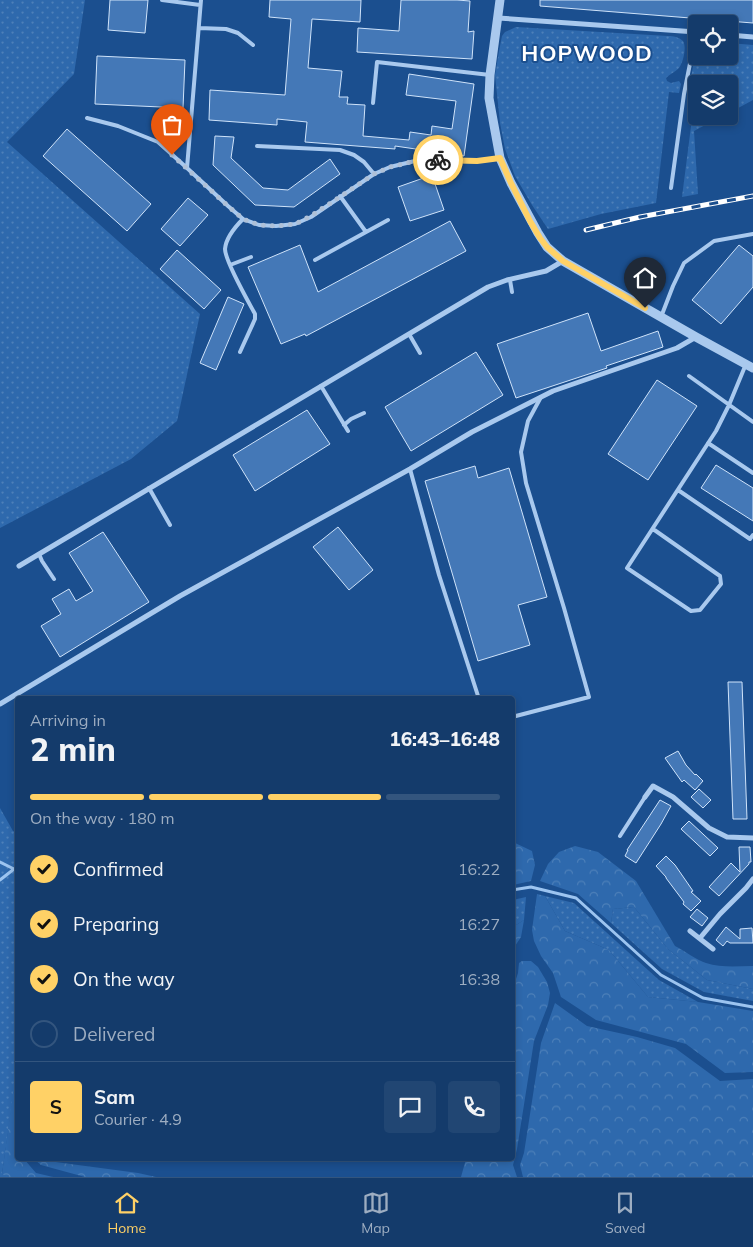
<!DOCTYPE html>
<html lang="en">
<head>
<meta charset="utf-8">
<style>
	:root { --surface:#143b6b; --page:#214673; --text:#f1f3f6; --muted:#9dadc1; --line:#33557e; --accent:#ffd166 }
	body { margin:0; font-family:Mulish,sans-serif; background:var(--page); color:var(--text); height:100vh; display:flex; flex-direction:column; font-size:19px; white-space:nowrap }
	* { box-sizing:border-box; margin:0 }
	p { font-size:16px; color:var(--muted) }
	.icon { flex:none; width:28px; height:28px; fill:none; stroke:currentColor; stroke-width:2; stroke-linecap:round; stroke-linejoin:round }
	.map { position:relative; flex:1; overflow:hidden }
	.details { position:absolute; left:15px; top:696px; width:500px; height:465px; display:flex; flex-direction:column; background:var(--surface); border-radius:5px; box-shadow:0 2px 8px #0003,0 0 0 1px var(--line) }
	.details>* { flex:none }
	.fabs { position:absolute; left:688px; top:15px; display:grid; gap:10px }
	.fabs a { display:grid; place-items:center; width:50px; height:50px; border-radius:5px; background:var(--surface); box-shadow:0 2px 8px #0003,0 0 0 1px var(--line); font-size:25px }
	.pin { position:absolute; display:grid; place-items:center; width:42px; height:42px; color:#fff; margin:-51px -21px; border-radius:50% 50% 50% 0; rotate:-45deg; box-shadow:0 0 5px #0007 }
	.pin .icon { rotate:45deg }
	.courier { position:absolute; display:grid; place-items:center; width:50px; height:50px; margin:-25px; border:4px solid #ffd166; border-radius:50%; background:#fff; color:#222; box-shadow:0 1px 6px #0007 }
	.head em { font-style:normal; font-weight:800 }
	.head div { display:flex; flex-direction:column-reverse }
	.head { display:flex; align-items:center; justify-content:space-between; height:85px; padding:0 15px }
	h1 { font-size:32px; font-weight:800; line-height:38px }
	.bar { display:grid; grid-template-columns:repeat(4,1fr); gap:8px 5px; align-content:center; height:60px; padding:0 15px }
	.bar i { height:6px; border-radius:4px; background:var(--line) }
	.bar .on { background:var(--accent) }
	.bar p { grid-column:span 4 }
	.line { display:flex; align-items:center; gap:12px; padding:0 15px; border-top:1px solid var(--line) }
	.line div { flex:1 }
	.round { display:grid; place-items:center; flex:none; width:52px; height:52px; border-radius:5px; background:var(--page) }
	ol { padding:0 15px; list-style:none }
	li { display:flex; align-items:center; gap:15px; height:55px }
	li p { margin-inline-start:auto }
	li .icon { padding:5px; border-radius:50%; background:var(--accent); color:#111; stroke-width:4 }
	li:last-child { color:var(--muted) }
	li i { width:28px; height:28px; border:2px solid var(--line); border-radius:50% }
	.tab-bar { display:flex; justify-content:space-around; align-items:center; height:70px; border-top:1px solid var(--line); background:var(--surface); font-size:14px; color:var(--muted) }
	.tab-bar a { display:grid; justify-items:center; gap:2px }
	.tab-bar .on { color:var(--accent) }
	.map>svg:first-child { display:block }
	.grass { fill:url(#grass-dots) }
	.forest { fill:url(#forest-crowns) }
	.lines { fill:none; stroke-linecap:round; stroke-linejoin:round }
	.stream { stroke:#9cc4f0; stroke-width:3 }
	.building { fill:#4478b7; stroke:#cfe3fa }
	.service { stroke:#a9c9ee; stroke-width:4 }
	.minor { stroke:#a9c9ee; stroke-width:5 }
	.tertiary { stroke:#a9c9ee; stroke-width:9 }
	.rail-casing { stroke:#fff; stroke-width:5 }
	.rail { stroke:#1b4f8f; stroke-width:3; stroke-dasharray:9; stroke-linecap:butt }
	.done { stroke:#afc1d8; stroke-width:5; stroke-dasharray:0 9 }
	.route { stroke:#ffd166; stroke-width:6 }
	.labels { text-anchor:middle; stroke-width:4; stroke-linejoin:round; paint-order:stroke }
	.district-label { font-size:22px; font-weight:bold; letter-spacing:1px; fill:#fff; stroke:#1b4f8f }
</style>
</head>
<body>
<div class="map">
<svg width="753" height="1177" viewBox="0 0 753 1177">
	<defs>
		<pattern id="grass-dots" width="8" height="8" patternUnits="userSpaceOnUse" patternTransform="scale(1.25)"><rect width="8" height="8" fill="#2e69ad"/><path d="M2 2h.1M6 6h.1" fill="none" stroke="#4d80b9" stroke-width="1.8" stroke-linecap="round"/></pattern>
		<pattern id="forest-crowns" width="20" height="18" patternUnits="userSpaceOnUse" patternTransform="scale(1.25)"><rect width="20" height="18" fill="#2e69ad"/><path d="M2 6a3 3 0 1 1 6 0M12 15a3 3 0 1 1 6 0" fill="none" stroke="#4d80b9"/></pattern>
	</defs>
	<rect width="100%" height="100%" fill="#1b4f8f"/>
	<path class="grass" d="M0,0H85L74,74L7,142L200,314L177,421L131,459L0,528Z
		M516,27L668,36C673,36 679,37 683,41C687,47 683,63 679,68C675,72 670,74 666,78L667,81L671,83L679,81L681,84L679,93L669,92L656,203L601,214L548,229L532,205L515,176L505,149L500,123L495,75L499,51L502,36L505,32Z
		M729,43L753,45V100L729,113V84H696V116H722L694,131L698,194L682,197L695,95L688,94L696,50V56H729Z
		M0,808L13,831L18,833V1064L2,1174L11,1177H0Z
		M545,896L574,903L659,980L698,1002L648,997L609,950L565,931Z
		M526,897L524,920L513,927V900Z
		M634,907L668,949L707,980L753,989V1001L704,992L662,969L611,923L613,909Z"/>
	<path class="forest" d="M513,842L532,851L535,865L531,881L513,885Z
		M575,846L598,852L636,881L675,946C683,950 698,961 706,963C721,968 738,966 753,966V989L707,980L668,949L634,907L613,909L611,923L578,894L540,881L548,864L559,852Z
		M537,894L545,896L565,931L609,950L648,997L698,1002L753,1011V1072L725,1073L686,1044L596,1020L561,997L553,973L541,956L534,941L532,930Z
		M524,920L521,937L513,949V927Z
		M522,961H531L538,967L547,982L550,993L548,1005L534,1041L517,1149L513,1165L517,1177H461L466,1159H512L513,988L518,973L519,963Z
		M555,1003L587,1026L637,1037L675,1048L720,1081L753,1079V1177H523L520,1165L524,1153L541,1043Z
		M17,1064L18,1159H24L36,1173L53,1177H7L2,1174Z
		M34,1159H48V1161L138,1173L156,1177H85L41,1165Z"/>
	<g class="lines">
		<path class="stream" d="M0,862L14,869
			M0,880L14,869L18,870
			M512,890L531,887L576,898L661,975L703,998L753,1007"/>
	</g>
	<path class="building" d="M110,0H148L145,33L108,30Z
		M270,0H361L360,22L312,19L308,68L342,71L339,97H348L347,104L365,105L363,136L409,140L410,132L431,135L432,126L452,129L456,101L406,95L409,74L474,84L464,156L395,146V149L305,142L307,122L277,119V125L209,120L210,90L285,95L291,19L269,17Z
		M401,0H457L470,1L468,32L474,31L472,59L357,52L358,28L399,31Z
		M540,0H753V23L540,6Z
		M97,56L185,60L183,108L95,104Z
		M67,129L151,204L127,231L43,156Z
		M215,136L234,137L231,158L263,188L288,190L330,159L340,174L294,207L255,205L213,165Z
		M432,175L444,210L410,221L398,187Z
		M188,198L208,215L180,246L161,229Z
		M450,221L466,251L306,336L305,334L281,344L248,267L300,245L318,292Z
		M739,245L753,256V287L721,324L692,300Z
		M177,250L221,290L204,309L160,269Z
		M228,297L244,304L216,370L200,363Z
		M588,313L601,351L658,331L663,347L606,366L607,368L516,398L497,344Z
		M476,352L503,395L411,451L385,407Z
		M657,380L697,406L648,480L608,454Z
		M307,410L330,444L255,491L233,455Z
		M716,465L753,488V521L701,488Z
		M475,466L478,478L509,468L547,597L518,605L530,645L478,661L425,481Z
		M338,527L373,570L349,590L313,547Z
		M103,532L149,602L60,657L41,626L61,614L52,599L69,589L76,601L93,591L69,553Z
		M728,682H742L747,819H733Z
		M678,751L686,765L695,775L696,774L703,781L695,790L684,780L682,782L665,758Z
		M699,789L711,800L703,808L691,797Z
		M660,800L671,806L661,824L636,863L625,856L628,850H627Z
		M689,821L718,848L710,856L681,829Z
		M739,847H750L751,862H749V864L719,896L709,887L731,863L740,872Z
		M666,856L675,865L693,891L691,892L701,901L691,911L683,904L684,902L666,878V877L656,866Z
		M697,909L708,918L702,926L690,917Z
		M726,927L740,939V929L752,928L753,943H730L727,941L723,946L716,940Z"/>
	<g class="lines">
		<path class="service" d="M162,0L200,5
			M201,0L187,168L228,206L243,219L259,225L276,226L295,224L311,217L374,174L390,167L419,160L477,161L500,158
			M199,28L226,29L238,33L253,45
			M373,103L377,62L490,75
			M87,118L118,126L158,142L187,168
			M257,146L340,150L354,155L364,162L374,174
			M671,188L684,94L696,33
			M340,196L366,232
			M315,260L388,220
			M230,265L251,257
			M510,280L512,292
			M661,317L673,286L684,263L714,241L753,234
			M409,334L420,353
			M240,352L255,319V314C248,301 225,261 225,249C226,237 235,227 243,219
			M689,376L753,422
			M321,386L348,431
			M344,425L351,419L364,413
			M708,443L753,473
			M410,469L439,575L479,699
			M149,488L170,525
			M678,490L750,539L753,535
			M653,529L720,576L721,584L700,610L691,611L627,568L716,431L729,405L746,364
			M39,554L42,561L54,579
			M512,717L589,697L564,608L526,483L521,452L528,421L541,397
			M620,836L645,797"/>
		<path class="minor" d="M498,18L696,32
			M729,35L753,37
			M19,566L488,287L507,280L546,271L563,261
			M0,704L180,596L410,469L472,432L553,391L677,348L696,337
			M645,797L653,786L673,797L709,828L727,837L753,838
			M690,931L713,949
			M700,938L720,914L746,888L753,879"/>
		<path class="tertiary" d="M500,0L490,75L489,98L500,158L511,183L538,233L547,247L563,261L696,337L753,368"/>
		<defs>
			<path id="rail" d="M586,230L640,217L753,196"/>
		</defs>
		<use href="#rail" class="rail-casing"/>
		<use href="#rail" class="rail"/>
	</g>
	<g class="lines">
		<path class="done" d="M172,155L228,206L243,219L259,225L276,226L295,224L311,216L374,174L390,167L419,160H438"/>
		<path class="route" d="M438,160L477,161L500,158L511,183L530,221L540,238L547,247L563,261L645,308"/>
	</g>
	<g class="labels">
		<g class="district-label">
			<text x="587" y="61">HOPWOOD</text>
		</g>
	</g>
</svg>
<div class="fabs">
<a><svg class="icon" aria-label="locate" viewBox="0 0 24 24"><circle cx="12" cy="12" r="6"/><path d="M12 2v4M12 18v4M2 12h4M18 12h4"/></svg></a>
<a><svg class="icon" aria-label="layers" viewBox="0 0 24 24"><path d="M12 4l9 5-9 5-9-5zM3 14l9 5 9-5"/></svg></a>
</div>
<div class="pin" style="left:172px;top:155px;background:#ea580c"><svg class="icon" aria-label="bag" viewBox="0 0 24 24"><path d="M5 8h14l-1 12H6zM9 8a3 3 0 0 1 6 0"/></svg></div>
<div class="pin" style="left:645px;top:308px;background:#1f2937"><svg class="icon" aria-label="home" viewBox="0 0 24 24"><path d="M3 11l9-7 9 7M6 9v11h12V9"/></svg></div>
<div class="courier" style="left:438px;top:160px"><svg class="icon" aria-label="bike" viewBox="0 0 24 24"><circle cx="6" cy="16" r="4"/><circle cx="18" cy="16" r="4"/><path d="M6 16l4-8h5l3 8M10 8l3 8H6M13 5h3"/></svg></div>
<section class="details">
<div class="head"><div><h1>2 min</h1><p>Arriving in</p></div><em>16:43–16:48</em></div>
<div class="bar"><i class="on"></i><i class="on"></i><i class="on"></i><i></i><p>On the way · 180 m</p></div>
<ol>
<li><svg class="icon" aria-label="check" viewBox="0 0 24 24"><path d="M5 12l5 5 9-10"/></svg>Confirmed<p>16:22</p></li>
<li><svg class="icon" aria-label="check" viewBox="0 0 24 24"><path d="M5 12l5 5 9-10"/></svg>Preparing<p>16:27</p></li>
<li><svg class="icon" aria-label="check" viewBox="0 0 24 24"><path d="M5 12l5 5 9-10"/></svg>On the way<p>16:38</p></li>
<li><i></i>Delivered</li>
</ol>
<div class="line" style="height:90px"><b class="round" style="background:var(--accent);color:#111">S</b><div><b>Sam</b><p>Courier · 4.9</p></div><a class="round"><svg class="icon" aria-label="chat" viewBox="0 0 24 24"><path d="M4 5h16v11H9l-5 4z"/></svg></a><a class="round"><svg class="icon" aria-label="phone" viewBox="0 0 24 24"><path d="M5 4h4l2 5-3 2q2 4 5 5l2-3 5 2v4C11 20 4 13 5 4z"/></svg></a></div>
</section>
</div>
<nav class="tab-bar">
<a class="on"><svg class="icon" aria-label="home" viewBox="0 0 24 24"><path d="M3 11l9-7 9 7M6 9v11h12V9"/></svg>Home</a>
<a><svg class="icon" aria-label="map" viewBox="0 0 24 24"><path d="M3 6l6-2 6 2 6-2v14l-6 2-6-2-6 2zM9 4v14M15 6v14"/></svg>Map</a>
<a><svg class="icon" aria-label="saved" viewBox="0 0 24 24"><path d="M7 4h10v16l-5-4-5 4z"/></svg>Saved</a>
</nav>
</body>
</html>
